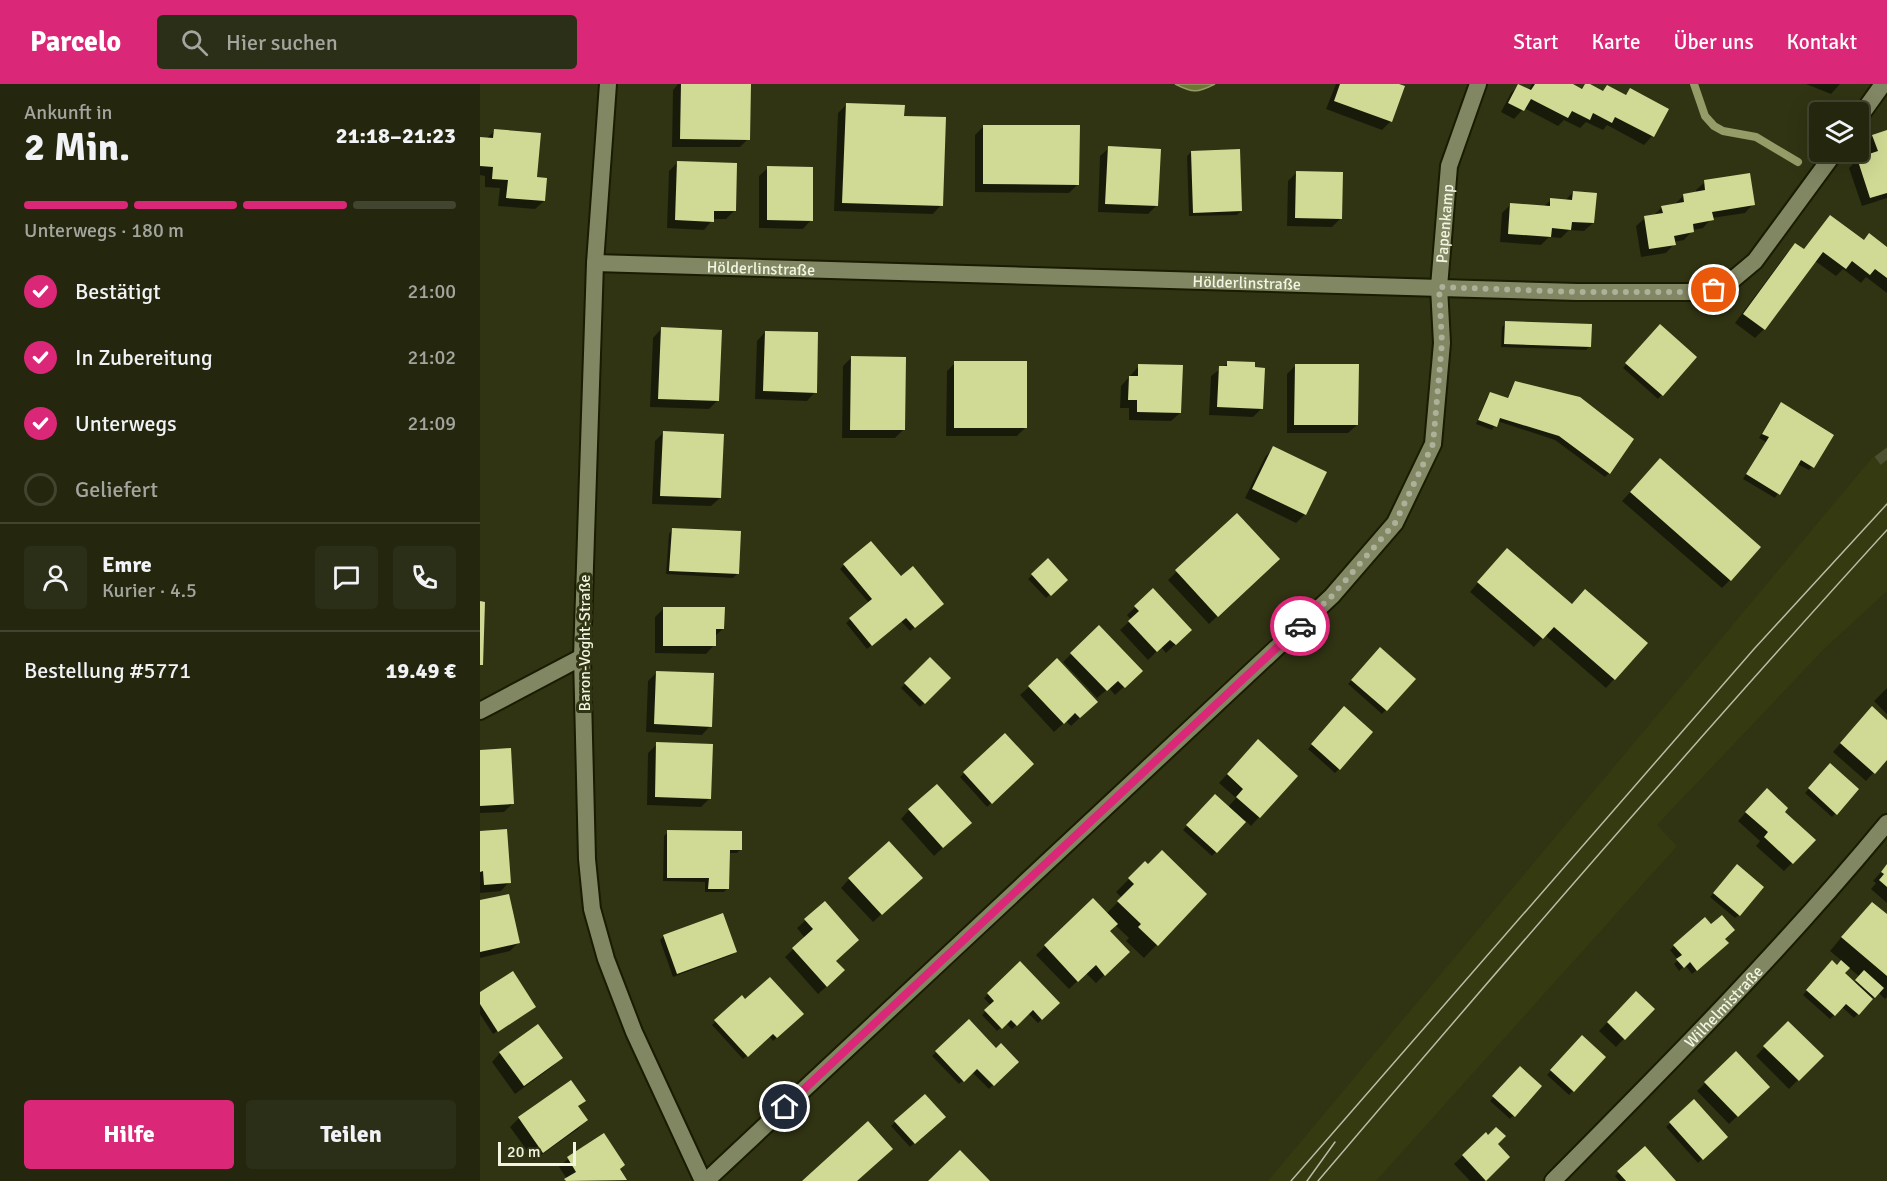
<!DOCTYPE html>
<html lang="de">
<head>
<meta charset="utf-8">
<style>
	:root { --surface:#24270e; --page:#2c2f17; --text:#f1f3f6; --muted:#a3a59e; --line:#41442e; --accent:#db2777 }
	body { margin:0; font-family:Signika,sans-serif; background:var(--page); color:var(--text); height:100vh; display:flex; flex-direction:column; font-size:22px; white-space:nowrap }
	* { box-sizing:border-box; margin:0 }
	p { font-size:20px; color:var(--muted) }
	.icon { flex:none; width:33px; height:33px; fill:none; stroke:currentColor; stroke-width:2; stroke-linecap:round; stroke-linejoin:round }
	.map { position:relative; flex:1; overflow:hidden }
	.drawer { display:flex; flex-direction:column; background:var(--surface); width:480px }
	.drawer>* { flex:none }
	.tools { position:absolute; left:1329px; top:18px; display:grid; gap:12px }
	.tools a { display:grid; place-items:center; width:60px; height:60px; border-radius:6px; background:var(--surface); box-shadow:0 6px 24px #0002,0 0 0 2px var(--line); font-size:30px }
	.scale { position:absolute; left:18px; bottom:15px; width:78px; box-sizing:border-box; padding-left:6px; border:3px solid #f1f5e1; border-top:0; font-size:16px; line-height:21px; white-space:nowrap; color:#f1f5e1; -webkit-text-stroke:4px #303413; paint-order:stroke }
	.pin { position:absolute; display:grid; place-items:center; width:51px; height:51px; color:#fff; margin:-26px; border:3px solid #fff; border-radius:50%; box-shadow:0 2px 6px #0007 }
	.courier { position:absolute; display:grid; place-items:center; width:60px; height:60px; margin:-30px; border:4px solid #db2777; border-radius:50%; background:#fff; color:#222; box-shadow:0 2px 8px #0007 }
	.summary em { font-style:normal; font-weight:800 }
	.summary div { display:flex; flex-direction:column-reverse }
	.summary { display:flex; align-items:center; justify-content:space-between; height:102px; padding:0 24px }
	h1 { font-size:39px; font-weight:800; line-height:45px }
	.bar { display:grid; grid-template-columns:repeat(4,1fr); gap:9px 6px; align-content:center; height:72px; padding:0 24px }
	.bar i { height:8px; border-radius:4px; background:var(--line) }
	.bar .on { background:var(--accent) }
	.bar p { grid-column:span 4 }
	.line { display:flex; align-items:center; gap:15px; padding:0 24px; border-top:2px solid var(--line) }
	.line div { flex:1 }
	.round { display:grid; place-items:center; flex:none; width:63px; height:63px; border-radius:6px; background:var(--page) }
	ol { padding:0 24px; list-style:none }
	li { display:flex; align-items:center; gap:18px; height:66px }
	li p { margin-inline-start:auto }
	li .icon { padding:6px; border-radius:50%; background:var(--accent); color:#fff; stroke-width:4 }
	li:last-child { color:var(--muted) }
	li i { width:33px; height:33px; border:3px solid var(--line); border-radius:50% }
	.primary-button { display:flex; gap:12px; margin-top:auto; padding:12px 24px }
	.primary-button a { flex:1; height:69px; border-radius:6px; background:var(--accent); color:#fff; font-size:24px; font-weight:800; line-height:69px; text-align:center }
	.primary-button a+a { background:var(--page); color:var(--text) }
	header { display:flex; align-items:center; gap:36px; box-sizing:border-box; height:84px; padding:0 30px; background:var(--accent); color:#fff }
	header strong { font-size:28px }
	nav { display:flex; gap:33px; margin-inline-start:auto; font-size:21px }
	.search { width:420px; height:54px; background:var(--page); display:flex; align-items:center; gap:15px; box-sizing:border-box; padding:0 21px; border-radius:6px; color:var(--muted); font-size:22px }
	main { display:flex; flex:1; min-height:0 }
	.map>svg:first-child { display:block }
	.built { fill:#363a10 }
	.water { fill:#6e7633; stroke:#959c67; stroke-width:1.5 }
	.shadow { fill:#0007; fill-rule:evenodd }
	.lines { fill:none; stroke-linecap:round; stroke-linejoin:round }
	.stream { stroke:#959c67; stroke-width:8 }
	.building { fill:#d0da94 }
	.minor-tunnel { stroke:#4d5132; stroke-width:16; stroke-dasharray:16 8; stroke-linecap:butt }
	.minor-casing { stroke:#191c00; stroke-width:20 }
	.minor { stroke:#818763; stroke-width:16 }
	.tram { stroke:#b9bda6; stroke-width:1.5 }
	.done { stroke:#adb199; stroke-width:6; stroke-dasharray:0 10.8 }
	.route { stroke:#db2777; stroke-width:8 }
	.labels { text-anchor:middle; stroke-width:6; stroke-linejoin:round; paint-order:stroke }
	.street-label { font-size:16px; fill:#f1f5e1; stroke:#303413 }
</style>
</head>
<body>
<header>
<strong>Parcelo</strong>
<div class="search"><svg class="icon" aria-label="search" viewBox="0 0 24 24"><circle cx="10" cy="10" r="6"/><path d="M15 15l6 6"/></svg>Hier suchen</div>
<nav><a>Start</a><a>Karte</a><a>Über uns</a><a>Kontakt</a></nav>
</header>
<main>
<section class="drawer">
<div class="summary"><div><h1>2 Min.</h1><p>Ankunft in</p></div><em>21:18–21:23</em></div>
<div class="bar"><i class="on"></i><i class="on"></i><i class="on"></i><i></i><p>Unterwegs · 180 m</p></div>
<ol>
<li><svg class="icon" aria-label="check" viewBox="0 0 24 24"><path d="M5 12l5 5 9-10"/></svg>Bestätigt<p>21:00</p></li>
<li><svg class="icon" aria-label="check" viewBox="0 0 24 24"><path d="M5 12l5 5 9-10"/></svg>In Zubereitung<p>21:02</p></li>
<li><svg class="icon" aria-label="check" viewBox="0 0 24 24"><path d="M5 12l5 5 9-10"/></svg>Unterwegs<p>21:09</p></li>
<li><i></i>Geliefert</li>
</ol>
<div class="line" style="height:108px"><a class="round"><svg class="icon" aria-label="person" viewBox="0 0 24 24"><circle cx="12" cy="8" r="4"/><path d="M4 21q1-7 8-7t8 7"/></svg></a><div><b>Emre</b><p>Kurier · 4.5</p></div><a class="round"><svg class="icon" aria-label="chat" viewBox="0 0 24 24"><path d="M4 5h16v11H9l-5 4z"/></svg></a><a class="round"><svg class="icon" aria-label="phone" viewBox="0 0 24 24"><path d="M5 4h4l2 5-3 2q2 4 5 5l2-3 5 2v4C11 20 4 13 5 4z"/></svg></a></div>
<div class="line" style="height:78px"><div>Bestellung #5771</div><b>19.49 €</b></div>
<div class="primary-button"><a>Hilfe</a><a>Teilen</a></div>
</section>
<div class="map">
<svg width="1407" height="1097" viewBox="0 0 1407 1097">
	<rect width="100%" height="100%" fill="#303413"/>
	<path class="built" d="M1407,362V507L1345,564L1177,741L1197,762L896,1097H788L1392,374Z"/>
	<path class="water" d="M695,0H735C717,9 713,9 695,0Z"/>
	<path class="shadow" d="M198,0H269L268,55L260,63H192L193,6Z
		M856,0H915L923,3L910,38L902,46L846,25Z
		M1052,0H1090L1100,5L1107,0L1122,8L1127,3L1144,12L1150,6L1187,25L1172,52L1164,61L1127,41L1123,46L1106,38L1100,44L1084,36L1078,42L1044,24L1034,35L1021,28L1031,9L1039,1L1049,6Z
		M1326,0H1360L1351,10Z
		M366,21L422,34L461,121L453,130L354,127L358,29Z
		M504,42L598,100L589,109L495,108V51Z
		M15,46L56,95L64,117L55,125L18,122L20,104L5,103V92L0,91V54L6,55Z
		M1407,48V114L1382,122L1369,84L1378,75L1388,72L1385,61L1393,52Z
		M629,64L677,121L668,130L618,128L620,72Z
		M711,68L761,127L757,131L709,132L707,72Z
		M198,78L254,127L246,135H233L224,146L187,144L189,87Z
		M288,84L331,136L323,145L279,144V92Z
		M817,88L860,135L852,143L807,142L808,97Z
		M1225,98L1273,120L1265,129L1232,134L1223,144L1213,146L1204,156L1194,158V160L1186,169L1161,173L1156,142L1165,134L1173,132L1182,123L1195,120L1204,111L1216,109V106Z
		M1093,108L1113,139L1104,147L1089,146L1081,154L1069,153L1061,161L1020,158L1022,129L1031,120L1063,123L1071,116L1085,117Z
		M1350,133L1383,157L1407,164V209L1386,193L1381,199L1363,185L1356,192L1335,177L1284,245L1275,254L1255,239L1307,169L1316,161L1323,166Z
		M1026,239L1110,262L1106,266L1021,263L1022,243Z
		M181,245L238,316L229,325L170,323L173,254Z
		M1176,245L1215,273L1178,315L1143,284Z
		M285,248L335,308L327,317L275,315L277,257Z
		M371,274L424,345L415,354H362L363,282Z
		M475,279L545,344L537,352H466L467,287Z
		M748,279L782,324L773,333L729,331L731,292Z
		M659,282L700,329L691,337L649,336V324H640L641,302Z
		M815,282L877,341L868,349H807V290Z
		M1036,299L1129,389L1125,393L1075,356L1017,337L1012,346L996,340L1007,313L1011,309L1027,315L1032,303Z
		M1297,324L1332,383L1329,386L1317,380L1295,414L1263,395L1286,358L1279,354Z
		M183,349L240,414L231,422L172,420L175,357Z
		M793,364L825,430L816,439L765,414L785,373Z
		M1172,384L1250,496L1242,504L1142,417Z
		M756,431L789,484L729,540L688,496Z
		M192,446L257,490L253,494L186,490L189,450Z
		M1019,474L1092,522L1166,559L1126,604L1065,551L1054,563L990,508Z
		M568,476L586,496L566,514L548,495Z
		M364,481L421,494L459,523L430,547L421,537L387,565L366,539L389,519L360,485Z
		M673,506L702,554L686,569L681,563L668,576L640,546L651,536L647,531Z
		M184,524L243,545L234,553V561L226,570L175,569V533Z
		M619,543L661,587L635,611L629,604L617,614L583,578Z
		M900,565L934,595L902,630L868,600Z
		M450,575L469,594L440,623L421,604Z
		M177,588L230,642L222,651L166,648L168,597Z
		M549,603L616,618L591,642L586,637L574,648L540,611Z
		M1407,604V630L1394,617Z
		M861,628L859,685L855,689L828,665Z
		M1383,633L1407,638V674L1386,697L1353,668Z
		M525,651L552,680L507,723L480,693Z
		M177,660L230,714L221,723L167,721L168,669Z
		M769,666L779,733L771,742L765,736L732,772L703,746L735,712L748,723L756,714L739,699Z
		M0,668L33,719L24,728L0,729Z
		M1350,681L1377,706L1352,733L1325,709Z
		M1278,715L1312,779L1304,787L1276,762L1280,757L1258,737Z
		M429,726L481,747L454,772L421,735Z
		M0,748L29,798L21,807L0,809Z
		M188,748L260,766L257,769H248V804L244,808H225V798L183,797L184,752Z
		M665,779L725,810L664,874L646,857L649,854L635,841L628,848L648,868L616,899L606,889L589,905L556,871L613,816L626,830L642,814L636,808Z
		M1407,781V819L1391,805L1396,799L1393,797Z
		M1253,786L1259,831L1255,834L1230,813Z
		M369,795L432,802L393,838L361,804Z
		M0,818L38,859L30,867L0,874Z
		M345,819L355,877V895L338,910L305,873L325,854L317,844Z
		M1379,832H1407V913L1405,915L1398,908L1374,934L1362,923L1350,935L1323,911L1352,878L1357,882L1362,877L1350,867ZM1368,883L1380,893L1374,899L1363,889Z
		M1225,835L1243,855V863L1212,890L1205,881L1199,887L1194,880L1198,876L1190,866Z
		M184,852L256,867L252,871L193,893L180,856Z
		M540,879L578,919L558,939L548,929L532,945L526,939L517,947L502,931L511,922L504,914Z
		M1156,909L1173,925L1136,963L1119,947Z
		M0,910L50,926L13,950L0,930Z
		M262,913L265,917L322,930L293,957L289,952L263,975L232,941Z
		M489,937L516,966L537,978L509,1005L492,988L479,1000L452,972Z
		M1308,939L1342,972L1309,1005L1276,972Z
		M1103,953L1124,973L1089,1011L1067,991Z
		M20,969L81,974L72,983L35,1010L12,978Z
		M1256,969L1288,1003L1249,1040L1217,1007Z
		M1040,984L1060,1002L1030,1035L1010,1017Z
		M91,998L104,1016L97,1023L106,1036L98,1045L54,1076L30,1043L39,1034Z
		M445,1012L463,1033L430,1063L411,1042Z
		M1214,1017L1246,1053L1218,1079L1186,1043Z
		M1006,1050L1028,1073L1004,1097H990L974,1080Z
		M124,1051L138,1086L145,1096L84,1097L87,1095L79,1083L88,1075Z
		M1164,1064L1194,1097H1139L1135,1092Z"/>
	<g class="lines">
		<path class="stream" d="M1214,0L1225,32L1234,42L1243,47L1276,53L1318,78"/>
	</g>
	<path class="building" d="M201,0H271L270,56L200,55Z
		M860,0H919L925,2L912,38L854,17Z
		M1038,0L1051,6L1055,0H1093L1102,5L1105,0H1110L1123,7L1127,1L1146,11L1150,4L1189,25L1174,53L1135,33L1132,39L1113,29L1110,36L1092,27L1088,34L1051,15L1044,27L1028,19Z
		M366,19L425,21L424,32L466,33L463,122L362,119Z
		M503,41H600L599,101L503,100Z
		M14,45L61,49L57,93L67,94L65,117L26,114L28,96L12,95L13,83L0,82V53L13,54Z
		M1407,46V109L1390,114L1377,74L1398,67L1392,51Z
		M628,62L681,65L678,122L625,120Z
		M760,65L762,127L713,129L711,67Z
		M197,77L257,79L256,127H234V138L195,136Z
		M287,82L333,83V137L287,136Z
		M816,87L863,88L862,135L815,134Z
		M1270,89L1275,121L1232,128L1234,136L1213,140L1214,148L1194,152L1196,161L1169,165L1164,132L1183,129L1181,122L1204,118L1203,110L1225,106L1224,96Z
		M1093,107L1117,109L1114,139L1092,138L1091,146L1072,144L1071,153L1028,150L1030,119L1070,122V114L1092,116Z
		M1350,131L1384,156L1389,149L1407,163V194L1395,185L1390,191L1372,177L1366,185L1343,168L1285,246L1263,230L1315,159L1324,165Z
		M1025,237L1112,240L1111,263L1024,260Z
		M1180,240L1217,273L1183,312L1145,279Z
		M181,243L242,246L239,317L178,315Z
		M285,247L338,248L337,309L283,307Z
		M371,272L426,273L425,346H370Z
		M474,277H547V344H474Z
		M747,277L775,278V283L785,284L783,325L737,323L739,282H747Z
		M658,280L703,281L701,329L657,328V316H648L649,292H658Z
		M815,280H879L878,341H814Z
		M1035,297L1100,313L1154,355L1130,390L1079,352L1020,334L1017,343L998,336L1010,308L1028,314Z
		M1301,318L1354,351L1334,384L1321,376L1300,411L1266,390L1289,353L1282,350Z
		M183,347L244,350L241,414L180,412Z
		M793,362L847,388L826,431L772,405Z
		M1180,374L1281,463L1251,497L1150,408Z
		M757,429L800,475L738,533L695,486Z
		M192,444L261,447L259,490L189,487Z
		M391,457L421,492L433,482L464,520L435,544L426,534L392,562L369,534L392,515L363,480Z
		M1027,464L1092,520L1105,505L1168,559L1135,596L1074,543L1063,555L997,498Z
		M568,474L588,496L571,512L551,490Z
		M673,504L712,546L696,561L690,556L677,568L648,537L659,527L654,522Z
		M0,517L5,518L3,581H0Z
		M183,523H245L244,545H236V562H183Z
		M619,541L663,587L645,604L638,597L627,607L590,569Z
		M900,563L936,595L907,627L871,596Z
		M450,573L471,594L445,620L424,599Z
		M577,574L618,618L600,634L595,629L584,640L548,602Z
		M176,587L234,589L232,643L174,640Z
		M864,622L893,648L860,686L831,660Z
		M1392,622L1407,636V676L1395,690L1360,659Z
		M525,649L554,680L512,720L483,688Z
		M778,655L818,692L780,734L756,713L763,705L747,690Z
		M176,658L233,660L231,715L175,713Z
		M31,664L34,720L0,722V666Z
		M1350,679L1379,705L1357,731L1328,704Z
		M457,700L492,739L463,764L428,725Z
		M1287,704L1308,724L1305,728L1336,756L1313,780L1284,753L1288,748L1265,728Z
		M735,710L766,738L737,769L706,741Z
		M27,745L31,799L4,801L3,787L0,788V747Z
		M187,746L262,747V766H250L249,805H228L229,794H187Z
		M409,757L443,794L402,831L368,794Z
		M682,766L727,810L678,862L658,843L661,840L637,817L654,800L648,794L665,777L668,780Z
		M1257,780L1284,803L1260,832L1233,809Z
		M1407,780V803L1399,796L1404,790L1401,788Z
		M29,810L40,859L0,868V816Z
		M613,814L638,840L630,847L650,868L625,892L616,881L598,898L564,861Z
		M345,817L379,856L356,877L365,886L347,903L312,864L333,845L324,835Z
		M1392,818L1407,830V892L1361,853Z
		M243,829L257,868L197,890L183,851Z
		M1242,831L1255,846L1245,855L1249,859L1217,887L1210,878L1204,884L1196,875L1202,871L1193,861L1225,833L1231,840Z
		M1352,876L1357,881L1361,876L1370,884L1365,889L1393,915L1379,931L1366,920L1355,932L1326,906Z
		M540,877L580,919L562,936L553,926L537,942L531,936L522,945L504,926L514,917L507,909Z
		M1384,886L1404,904L1395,914L1375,896Z
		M33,887L56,923L18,948L0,920V908Z
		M290,893L324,930L297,954L293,950L268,973L234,936L262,911L265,915Z
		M1156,907L1175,925L1145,956L1127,938Z
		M489,935L516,964L521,959L539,978L514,1002L497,985L484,998L455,967Z
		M1308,937L1344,972L1319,997L1283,962Z
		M58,940L83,974L44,1002L19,968Z
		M1102,951L1126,973L1094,1008L1070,986Z
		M1256,967L1290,1003L1258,1033L1224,998Z
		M1040,982L1062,1002L1035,1033L1012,1012Z
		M91,996L106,1017L98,1022L108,1036L63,1069L38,1033Z
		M445,1010L466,1033L435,1060L414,1037Z
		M1214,1015L1248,1053L1223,1076L1189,1038Z
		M388,1037L413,1065L377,1097H322Z
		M1016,1043L1026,1052L1018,1060L1030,1073L1006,1097L982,1071L1006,1048L1008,1051Z
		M124,1049L145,1081L140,1085L147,1096L86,1097L84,1095L96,1088L87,1073Z
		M1165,1062L1196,1097H1146L1137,1087Z
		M480,1066L510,1097H448Z"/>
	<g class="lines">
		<path class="minor-tunnel" d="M1401,368L1407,376"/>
		<defs>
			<g id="minor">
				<path d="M128,0L115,179L102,573L107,775L112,825L126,875L154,948L223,1097"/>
				<path d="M1378,35L1403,0"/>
				<path id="s1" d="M115,179L1097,208H1217L1234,206L1250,198L1275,177L1355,68"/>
				<path d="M0,627L102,573"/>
				<path id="s2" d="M226,1097L852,512L915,439L953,360L962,259L959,203L969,82L998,0"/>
				<path id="s3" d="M1073,1097C1188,981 1303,865 1407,739"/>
			</g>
		</defs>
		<use href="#minor" class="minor-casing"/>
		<use href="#minor" class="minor"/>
		<path class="tram" d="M811,1097L1274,565L1407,420
			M827,1097L855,1058
			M838,1097C1025,877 1213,659 1407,446"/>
	</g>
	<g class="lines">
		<path class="done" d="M820,542L852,512L915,439L953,360L962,259L959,203L1097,208H1217L1234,206"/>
		<path class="route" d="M305,1023L820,542"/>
	</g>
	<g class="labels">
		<g class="street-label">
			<text dy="6" stroke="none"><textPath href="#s2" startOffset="1262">Papenkamp</textPath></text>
			<text dy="6" stroke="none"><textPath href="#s1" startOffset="166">Hölderlinstraße</textPath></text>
			<text dy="6" stroke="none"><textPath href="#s1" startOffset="652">Hölderlinstraße</textPath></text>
			<text transform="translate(104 559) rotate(-90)" y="6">Baron-Voght-Straße</text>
			<text dy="6" stroke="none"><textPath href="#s3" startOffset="244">Wilhelmistraße</textPath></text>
		</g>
	</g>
</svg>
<div class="tools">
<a><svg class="icon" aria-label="layers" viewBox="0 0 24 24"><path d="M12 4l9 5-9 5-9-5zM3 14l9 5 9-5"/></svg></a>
</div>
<div class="scale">20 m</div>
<div class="pin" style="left:1234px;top:206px;background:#ea580c"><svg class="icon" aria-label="bag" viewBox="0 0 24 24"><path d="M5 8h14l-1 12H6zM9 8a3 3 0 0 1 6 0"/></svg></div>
<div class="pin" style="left:305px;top:1023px;background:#1f2937"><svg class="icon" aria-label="home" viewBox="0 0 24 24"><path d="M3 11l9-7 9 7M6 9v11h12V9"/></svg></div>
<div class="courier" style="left:820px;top:542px"><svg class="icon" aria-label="car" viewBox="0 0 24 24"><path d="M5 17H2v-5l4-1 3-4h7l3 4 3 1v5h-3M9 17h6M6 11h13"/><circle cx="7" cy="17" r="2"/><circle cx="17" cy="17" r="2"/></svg></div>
</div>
</main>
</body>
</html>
